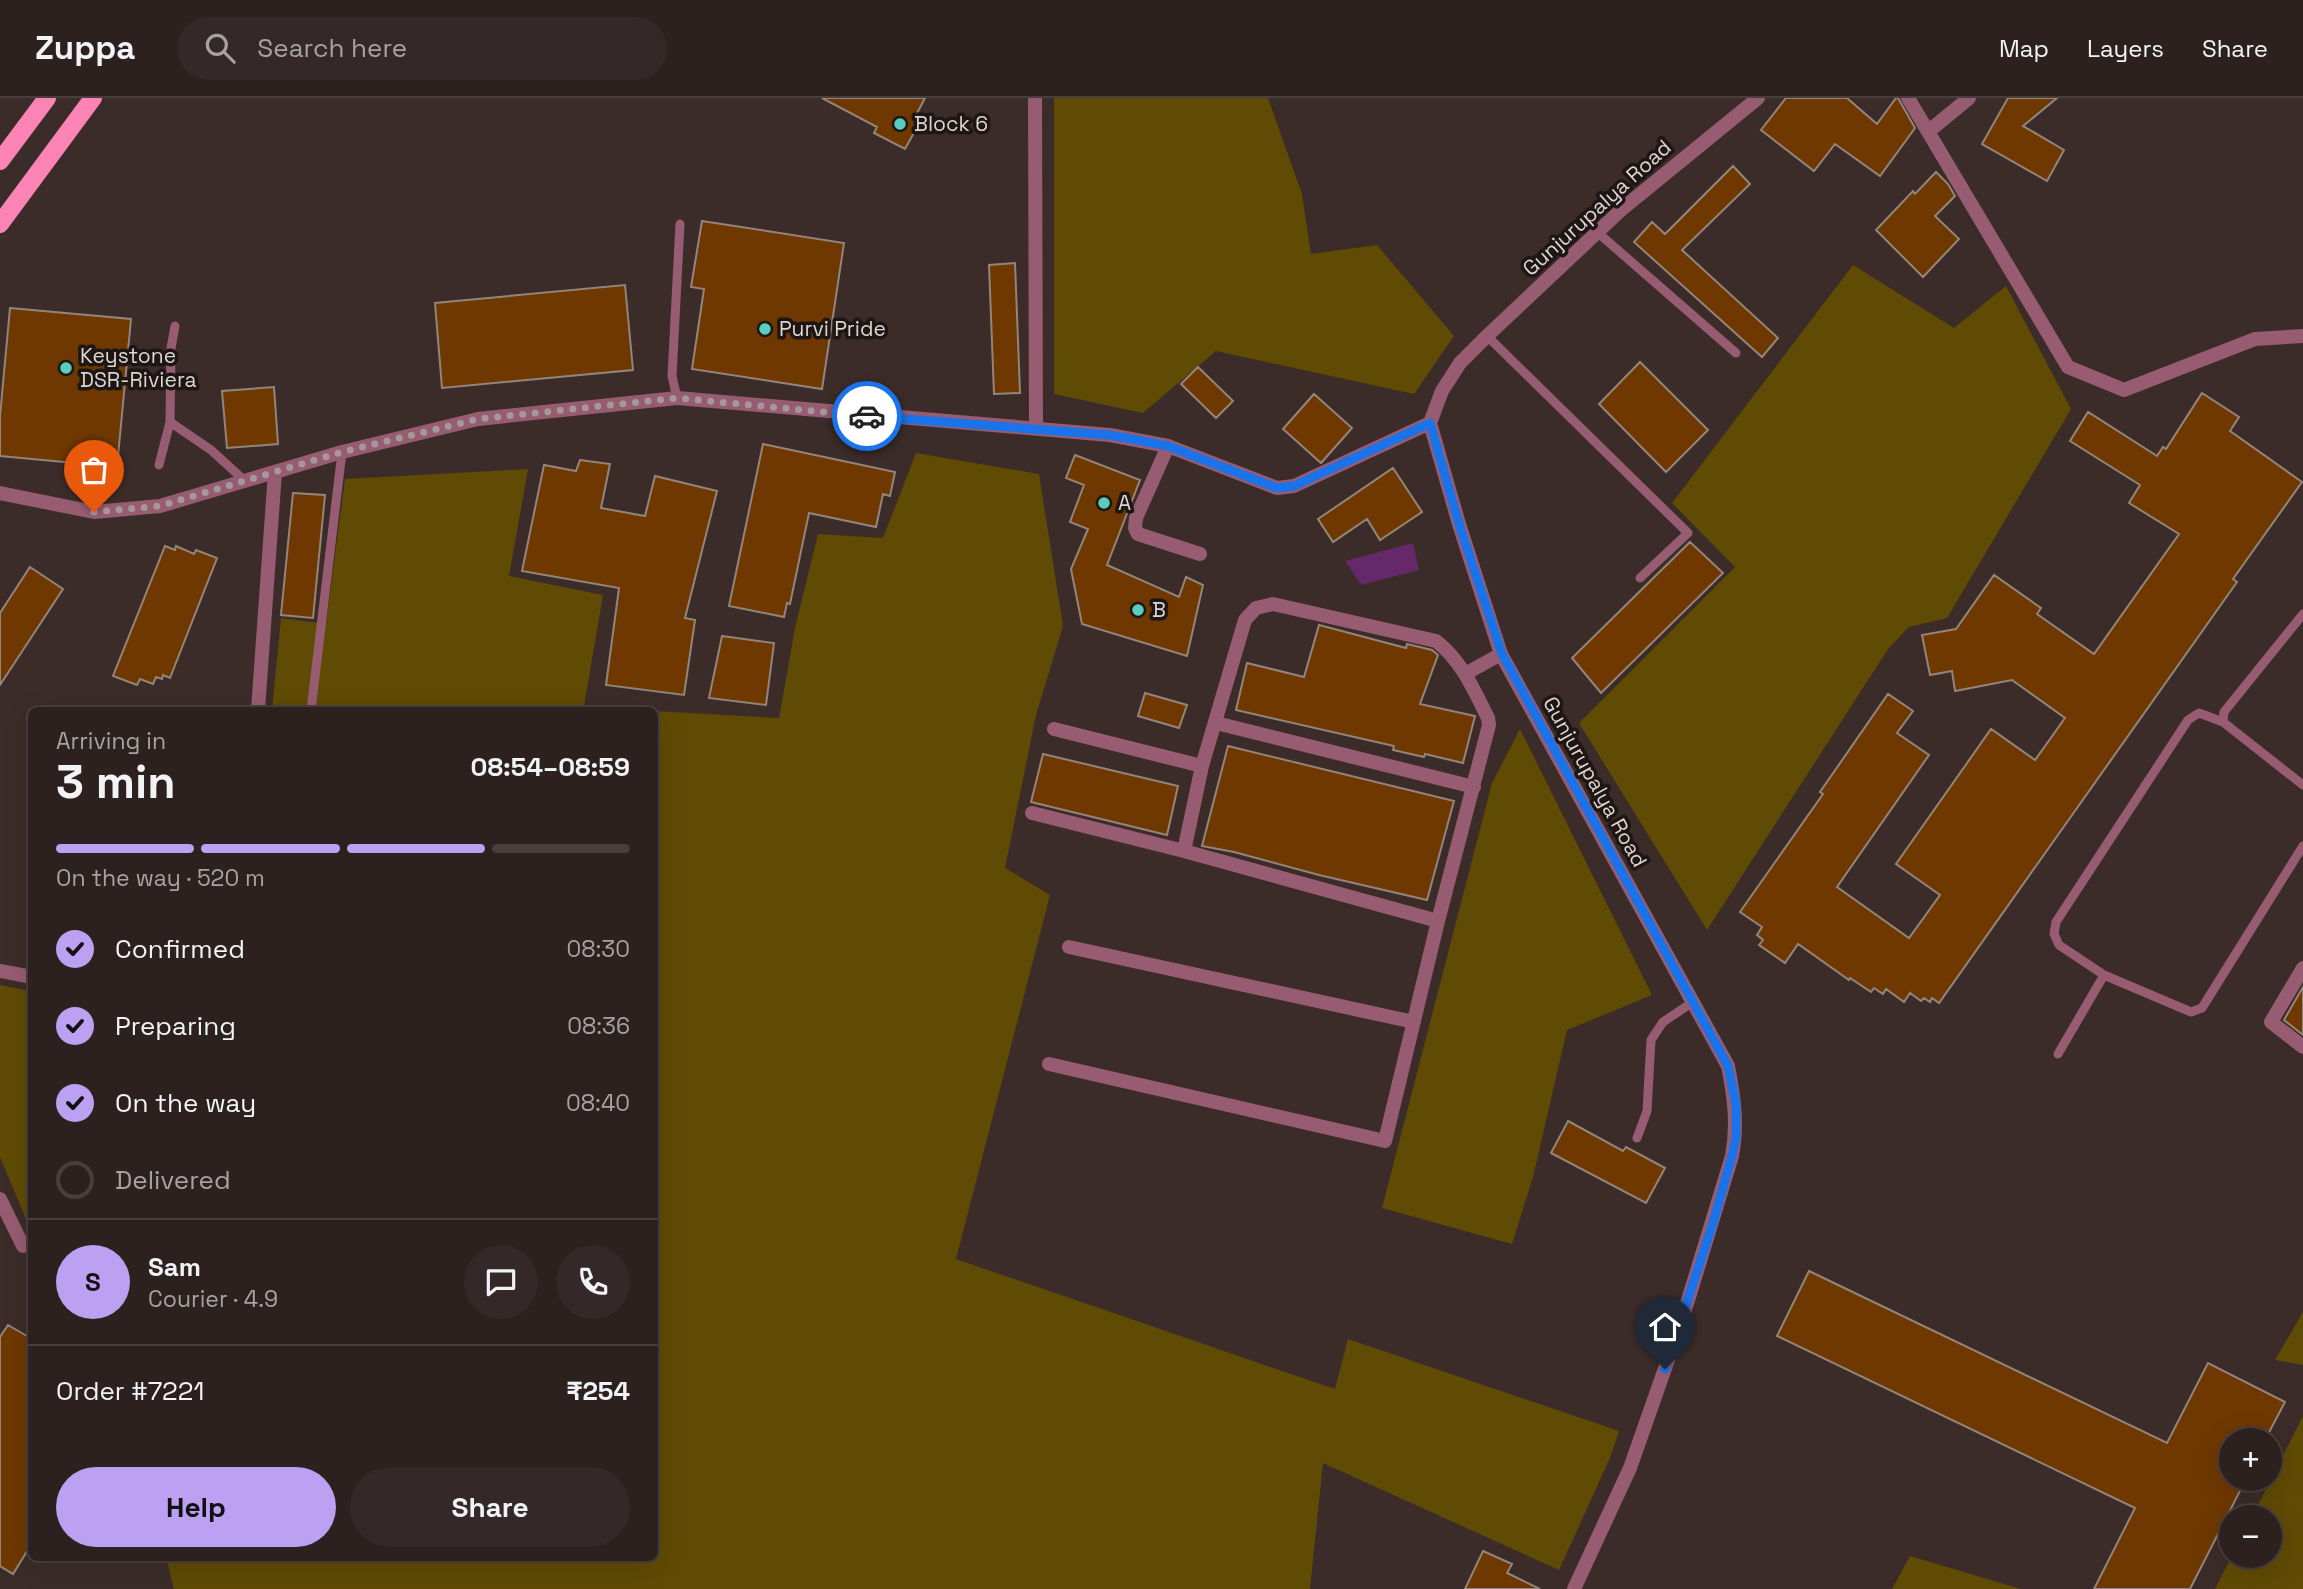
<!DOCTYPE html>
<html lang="en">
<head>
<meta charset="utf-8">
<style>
	:root { --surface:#2c211f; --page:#342928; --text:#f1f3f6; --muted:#a6a3a4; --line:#483e3d; --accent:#bca0f2 }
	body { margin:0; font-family:"Space Grotesk",sans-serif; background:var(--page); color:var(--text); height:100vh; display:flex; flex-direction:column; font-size:26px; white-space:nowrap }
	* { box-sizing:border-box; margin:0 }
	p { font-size:23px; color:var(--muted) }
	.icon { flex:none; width:38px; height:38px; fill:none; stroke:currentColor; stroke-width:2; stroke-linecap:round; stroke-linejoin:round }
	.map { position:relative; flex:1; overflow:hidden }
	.panel { position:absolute; left:28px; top:609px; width:630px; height:854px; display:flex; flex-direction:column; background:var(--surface); border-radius:10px; box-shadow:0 7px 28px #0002,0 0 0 2px var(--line) }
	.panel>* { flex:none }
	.controls { position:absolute; left:2219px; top:1330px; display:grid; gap:14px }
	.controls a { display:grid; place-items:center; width:63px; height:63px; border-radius:50%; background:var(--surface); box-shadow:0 7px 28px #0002,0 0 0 2px var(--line); font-size:35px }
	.pin { position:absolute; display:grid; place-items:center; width:60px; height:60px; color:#fff; margin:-72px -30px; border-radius:50% 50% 50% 0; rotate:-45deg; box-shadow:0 0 7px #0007 }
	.pin .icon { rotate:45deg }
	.courier { position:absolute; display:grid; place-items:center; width:70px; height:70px; margin:-35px; border:5px solid #1a73e8; border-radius:50%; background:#fff; color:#222; box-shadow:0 2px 9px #0007 }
	.overview em { font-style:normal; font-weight:600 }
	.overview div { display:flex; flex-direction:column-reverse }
	.overview { display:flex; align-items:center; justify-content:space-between; height:119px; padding:0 28px }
	h1 { font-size:46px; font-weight:600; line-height:52px }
	.bar { display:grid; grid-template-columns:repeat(4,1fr); gap:10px 7px; align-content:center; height:84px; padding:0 28px }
	.bar i { height:9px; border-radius:5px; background:var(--line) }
	.bar .current { background:var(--accent) }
	.bar p { grid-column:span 4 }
	.line { display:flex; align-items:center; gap:18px; padding:0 28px; border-top:2px solid var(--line) }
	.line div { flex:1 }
	.round { display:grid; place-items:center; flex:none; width:74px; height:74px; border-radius:37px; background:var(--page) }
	ol { padding:0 28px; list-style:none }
	li { display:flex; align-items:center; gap:21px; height:77px }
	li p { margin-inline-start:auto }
	li .icon { padding:7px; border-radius:50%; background:var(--accent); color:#111; stroke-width:4 }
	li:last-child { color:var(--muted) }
	li i { width:38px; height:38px; border:4px solid var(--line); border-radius:50% }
	.button { display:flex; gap:14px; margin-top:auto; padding:14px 28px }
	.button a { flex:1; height:80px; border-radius:42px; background:var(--accent); color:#111; font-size:28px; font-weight:600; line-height:80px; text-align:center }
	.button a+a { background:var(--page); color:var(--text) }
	header { display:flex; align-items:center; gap:42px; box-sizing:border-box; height:98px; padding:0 35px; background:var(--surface); border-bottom:2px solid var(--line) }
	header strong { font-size:33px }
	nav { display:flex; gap:38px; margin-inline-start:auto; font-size:24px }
	.search { width:490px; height:63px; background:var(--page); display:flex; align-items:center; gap:18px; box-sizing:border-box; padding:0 24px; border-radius:38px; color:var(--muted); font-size:26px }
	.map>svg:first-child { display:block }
	.green { fill:#5f4b04 }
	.water { fill:#652969 }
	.building { fill:#6e3800; stroke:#94857a; stroke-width:2 }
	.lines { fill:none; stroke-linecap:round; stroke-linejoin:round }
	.service { stroke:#975c72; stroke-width:9 }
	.minor { stroke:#975c72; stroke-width:14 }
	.tertiary { stroke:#975c72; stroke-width:14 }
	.primary { stroke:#fc84b4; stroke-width:18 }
	.done { stroke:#a59997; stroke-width:7; stroke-dasharray:0 12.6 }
	.route { stroke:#1a73e8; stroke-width:9 }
	.poi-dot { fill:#59cebf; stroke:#1d1615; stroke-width:2.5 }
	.labels { text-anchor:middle; stroke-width:7; stroke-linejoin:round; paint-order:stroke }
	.poi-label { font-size:21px; fill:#ded4d2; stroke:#1d1615; text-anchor:start }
	.street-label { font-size:21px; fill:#ded4d2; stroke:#1d1615 }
</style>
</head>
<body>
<header>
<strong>Zuppa</strong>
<div class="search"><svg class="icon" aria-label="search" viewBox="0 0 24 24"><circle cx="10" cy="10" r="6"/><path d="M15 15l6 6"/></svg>Search here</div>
<nav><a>Map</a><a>Layers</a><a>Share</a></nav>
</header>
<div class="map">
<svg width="2303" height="1491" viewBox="0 0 2303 1491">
	<rect width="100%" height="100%" fill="#3b2c29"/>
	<path class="green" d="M1054,0H1268L1302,96L1311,156L1377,147L1454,238L1414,296L1216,253L1143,315L1054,296Z
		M1853,167L1954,230L2006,188L2071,311L1947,520L1909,529L1888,551L1707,832L1579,625L1735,469L1672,405Z
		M916,355L1039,376L1063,528L1036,617L1005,770L1050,797L956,1161L1335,1291L1348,1241L1619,1333L1610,1360L1559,1472L1323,1365L1310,1491H174L166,1460H654L655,613L779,620L795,530L818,436L883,440Z
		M528,371L509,478L603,497L584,608L650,612H272L281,520L326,526L345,381Z
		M1520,631L1652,897L1567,932L1533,1079L1512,1146L1382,1110L1492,685Z
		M0,887L31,893V1133L0,1059Z
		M2303,1214V1267L2275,1262Z
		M2303,1318V1491H2215L2232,1458H2270V1419H2252Z
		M1910,1458L2021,1491H1892Z"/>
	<path class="water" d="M1413,445L1419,472L1361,487L1345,463Z"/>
	<path class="building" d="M822,0H925L914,21L920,24L905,51L874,35L877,29Z
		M1786,0H1847L1877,26L1896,0H1898L1915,30L1880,78L1835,46L1814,73L1761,32Z
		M2008,0H2057L2023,28L2064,52L2047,83L1982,46Z
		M1733,68L1750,86L1682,152L1778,240L1762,259L1634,144L1652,124L1665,136Z
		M1936,74L1948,86L1955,98L1935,118L1959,141L1923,179L1876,132L1913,93L1915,96Z
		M702,123L844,145L822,291L692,271L704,191L691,189Z
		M1015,165L1020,295L994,296L989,167Z
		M625,187L633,272L442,290L435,205Z
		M10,210L131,221L117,369L0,358V318Z
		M1640,264L1708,332L1666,374L1599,306Z
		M1198,269L1233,303L1216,320L1181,286Z
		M274,289L278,346L227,350L222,293Z
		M2202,295L2239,319L2230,333L2302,384L2233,481L2237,484L1939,905L1932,900L1930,904L1924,900L1921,903L1910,895L1904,904L1886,891L1883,896L1874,890L1871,894L1850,880L1849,882L1798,846L1785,865L1759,847L1763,842L1757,837L1762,829L1740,814L1823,696L1820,694L1888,596L1913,613L1897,635L1929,657L1837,789L1909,840L1940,797L1896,766L1991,631L2035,662L2065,620L2012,582L1955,593L1952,573L1930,577L1922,537L1956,531L1994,477L2041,510L2037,516L2094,556L2179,436L2129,405L2140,387L2070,343L2088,314L2157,358L2163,349L2166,351Z
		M1314,296L1352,330L1321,365L1283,331Z
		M763,346L895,374L890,398L883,396L876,429L809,415L790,506L787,505L784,519L729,508Z
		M1075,357L1140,382L1107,467L1179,499L1186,479L1203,487L1187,558L1082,526L1071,471L1088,431L1070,424L1084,387L1066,380Z
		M580,362L610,366L601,410L645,418L655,378L717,393L685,520L695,522L684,597L606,587L619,490L522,473L544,367L576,373Z
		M1393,370L1422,414L1380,442L1367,421L1333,444L1318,421Z
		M293,395L325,397L313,520L281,517Z
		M1690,444L1723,475L1601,595L1572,560Z
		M165,448L175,452L176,448L194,456L196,452L217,460L170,580L163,577L162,581L156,579L153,586L140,581L137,587L113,578Z
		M30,469L63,491L0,587V515Z
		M1319,527L1406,550L1407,546L1432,552L1438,557L1420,606L1475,618L1463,665L1425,656L1424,659L1393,652L1394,648L1236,612L1247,565L1304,579Z
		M722,538L774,545L766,607L709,600Z
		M1145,595L1187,607L1179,630L1138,618Z
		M1228,648L1454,703L1427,802L1319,777L1234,754L1202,748Z
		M1043,656L1178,688L1167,737L1031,704Z
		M2303,889V937L2284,922Z
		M1568,1023L1623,1053L1626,1049L1665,1070L1646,1105L1551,1055Z
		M1809,1173L2167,1345L2208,1265L2285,1304L2265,1342H2231V1381H2246L2190,1491H2094L2135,1410L1777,1238Z
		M8,1227L32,1241V1445L13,1476L0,1468V1239Z
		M1483,1453L1512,1466L1507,1475L1540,1491H1465Z"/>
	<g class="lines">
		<path class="service" d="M1597,134L1736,255
			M175,228L171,250L170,324L211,352L245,383
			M1487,238L1688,435L1640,480
			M677,300L672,278L680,126
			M159,367L170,324
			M2303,516L2224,614L2223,624L2303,687
			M311,612L342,354
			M2104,877L2059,847L2054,836L2056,824L2188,622L2199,615L2223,624
			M2058,956L2104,877L2191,914L2202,910L2303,748
			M1637,1040L1647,1013L1651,942L1663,924L1693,904"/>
		<path class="minor" d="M1035,0L1036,330
			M1908,0L2068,269L2124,292L2255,241L2303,238
			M1929,33L1969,0
			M1168,348L1136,420L1135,430L1138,436L1200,456
			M1465,576L1501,556
			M258,612L275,374
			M1216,625L1474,689
			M1054,631L1202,668
			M1032,715L1184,753L1438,823
			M1069,849L1414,924
			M2303,870L2271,924L2303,949
			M0,873L32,879
			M1049,966L1385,1043L1438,823L1489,627L1488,620C1474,592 1461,562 1436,543L1273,506L1256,510L1245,522L1202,668L1184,753
			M0,1101L23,1148"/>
		<path class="tertiary" d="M0,395L94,414L160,408L342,354L478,321L677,300L1110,337L1168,348L1277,390L1294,388L1430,325
			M1574,1491L1630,1370L1682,1222L1732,1058C1738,1027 1734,998 1728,968L1501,556L1459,426L1430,325L1442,293L1460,265L1487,238L1622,111L1758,0"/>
		<path class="primary" d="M0,63L47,0
			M0,126L93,0"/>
	</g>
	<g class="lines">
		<path class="done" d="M94,414L160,408L342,354L478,321L677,300L867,318"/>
		<path class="route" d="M867,318L1110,337L1168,348L1277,390L1294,388L1430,325L1459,426L1502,556L1728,968L1736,1006V1040L1732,1058L1713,1125L1665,1271"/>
	</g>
	<g class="poi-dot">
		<circle cx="900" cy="26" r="7"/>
		<circle cx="765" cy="231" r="7"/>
		<circle cx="66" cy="270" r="7"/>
		<circle cx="1104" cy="405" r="7"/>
		<circle cx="1138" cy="512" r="7"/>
	</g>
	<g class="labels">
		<g class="poi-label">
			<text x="914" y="33">Block 6</text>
			<text x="779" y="238">Purvi Pride</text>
			<text x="80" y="265">Keystone<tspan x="80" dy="24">DSR-Riviera</tspan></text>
			<text x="1118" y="412">A</text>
			<text x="1152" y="519">B</text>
		</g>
		<g class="street-label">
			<text transform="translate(1597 110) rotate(-42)" y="7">Gunjurupalya Road</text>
			<text transform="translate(1595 684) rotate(61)" y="7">Gunjurupalya Road</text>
		</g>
	</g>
</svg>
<div class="controls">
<a>+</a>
<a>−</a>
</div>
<div class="pin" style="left:94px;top:414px;background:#ea580c"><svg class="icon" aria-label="bag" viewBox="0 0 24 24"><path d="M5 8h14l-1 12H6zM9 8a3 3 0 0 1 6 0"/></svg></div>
<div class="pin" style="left:1665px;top:1271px;background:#1f2937"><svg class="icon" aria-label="home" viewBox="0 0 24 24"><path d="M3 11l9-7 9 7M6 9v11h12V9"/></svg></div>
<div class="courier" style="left:867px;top:318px"><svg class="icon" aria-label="car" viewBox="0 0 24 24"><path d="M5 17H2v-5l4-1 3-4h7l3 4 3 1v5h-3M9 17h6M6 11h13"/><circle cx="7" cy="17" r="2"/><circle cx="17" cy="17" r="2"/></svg></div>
<section class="panel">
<div class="overview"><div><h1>3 min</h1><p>Arriving in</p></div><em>08:54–08:59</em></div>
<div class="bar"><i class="current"></i><i class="current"></i><i class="current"></i><i></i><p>On the way · 520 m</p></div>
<ol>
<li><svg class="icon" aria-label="check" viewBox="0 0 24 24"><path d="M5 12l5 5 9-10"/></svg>Confirmed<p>08:30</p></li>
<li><svg class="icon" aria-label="check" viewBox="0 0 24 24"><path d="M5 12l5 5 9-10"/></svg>Preparing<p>08:36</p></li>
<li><svg class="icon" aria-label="check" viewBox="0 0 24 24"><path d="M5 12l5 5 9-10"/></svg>On the way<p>08:40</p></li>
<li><i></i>Delivered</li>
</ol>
<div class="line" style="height:126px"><b class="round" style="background:var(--accent);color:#111">S</b><div><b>Sam</b><p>Courier · 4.9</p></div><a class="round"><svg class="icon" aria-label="chat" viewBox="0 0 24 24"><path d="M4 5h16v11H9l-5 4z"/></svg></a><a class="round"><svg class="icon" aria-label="phone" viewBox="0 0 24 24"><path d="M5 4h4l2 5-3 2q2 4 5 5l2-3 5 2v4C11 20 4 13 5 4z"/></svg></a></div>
<div class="line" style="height:91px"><div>Order #7221</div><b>₹254</b></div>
<div class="button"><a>Help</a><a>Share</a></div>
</section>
</div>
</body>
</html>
